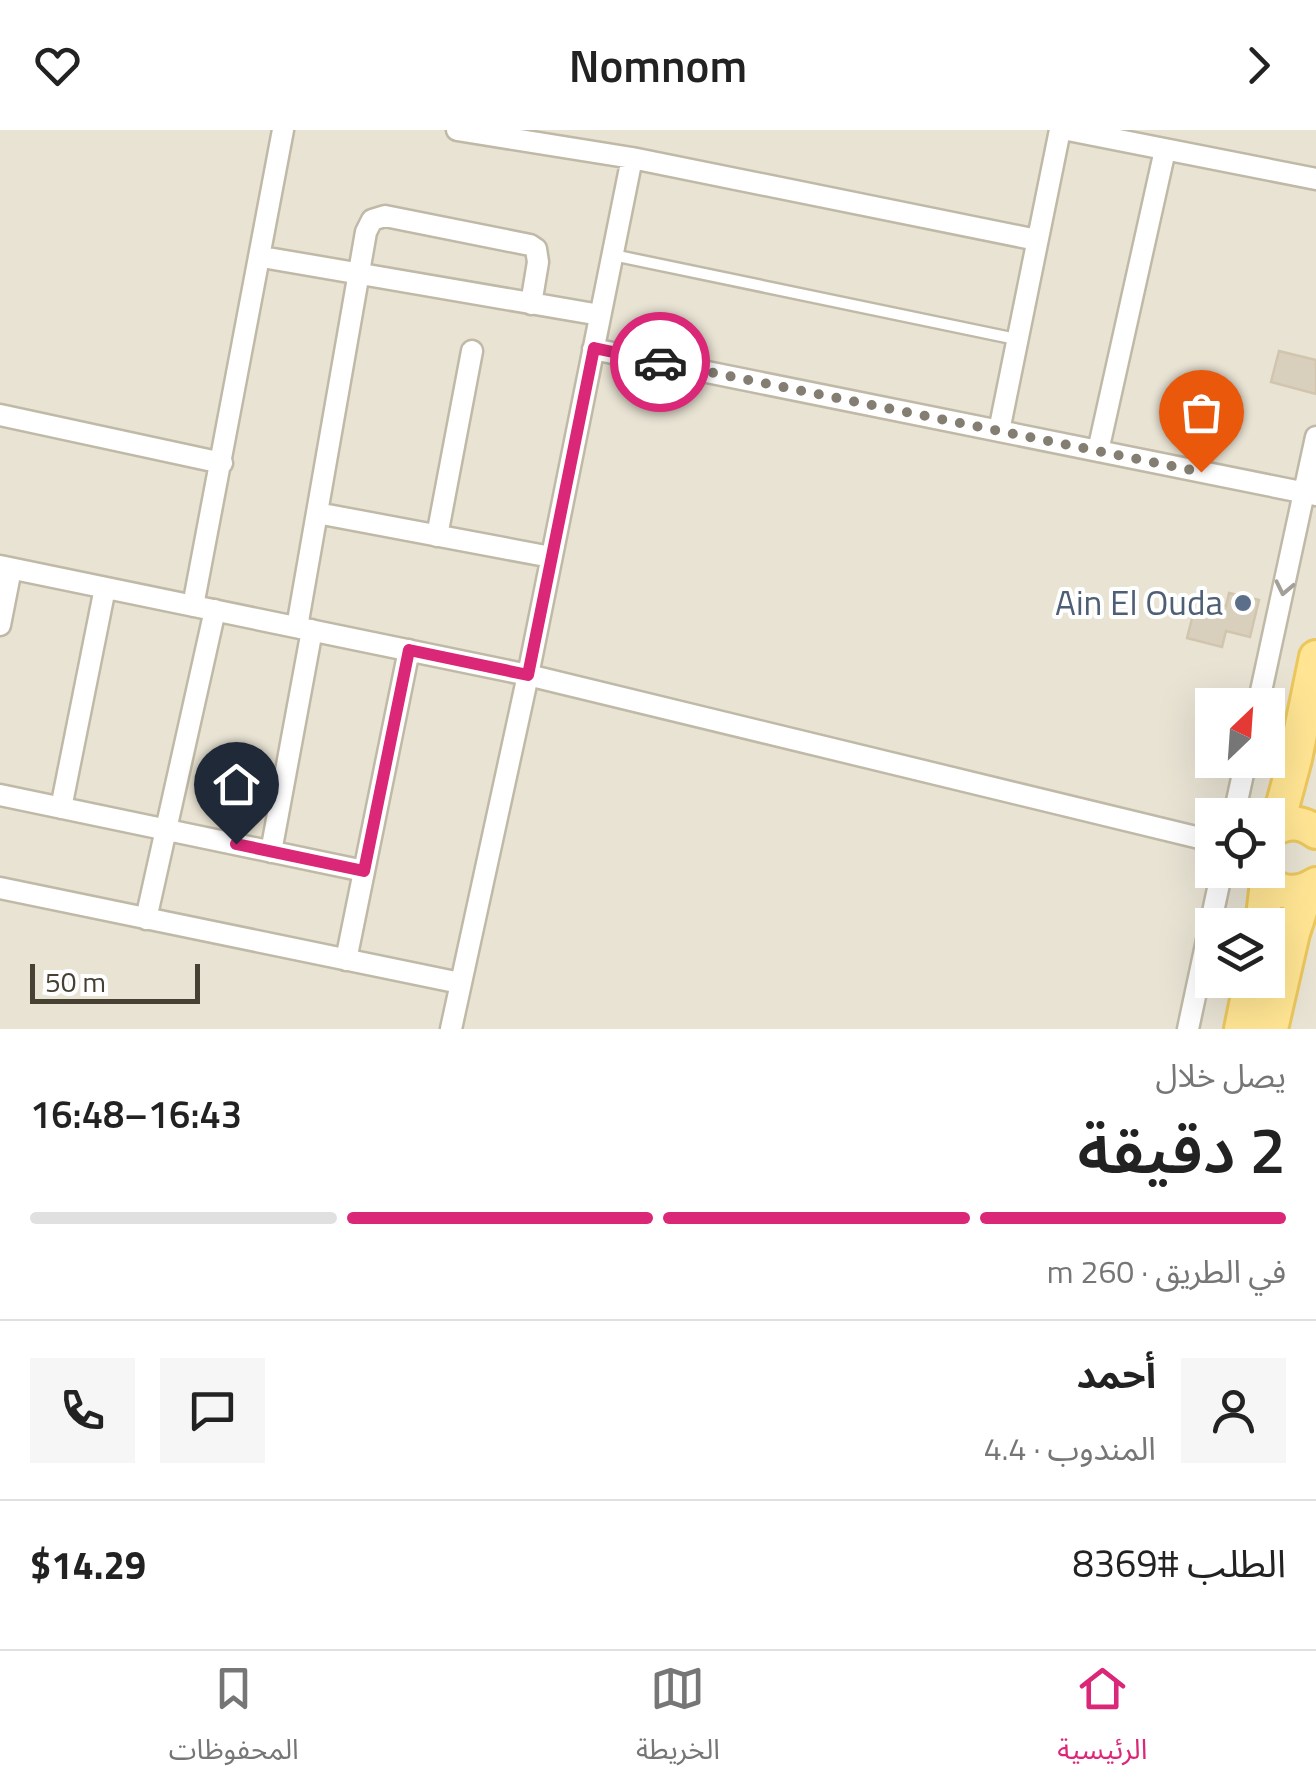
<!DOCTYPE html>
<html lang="ar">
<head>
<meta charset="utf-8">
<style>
	:root { --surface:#fff; --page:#f6f6f6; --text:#222; --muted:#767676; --line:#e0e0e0; --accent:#db2777 }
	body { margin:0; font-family:"Titillium Web","Noto Sans Arabic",sans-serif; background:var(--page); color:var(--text); direction:rtl; height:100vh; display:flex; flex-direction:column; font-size:38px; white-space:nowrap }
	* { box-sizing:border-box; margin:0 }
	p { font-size:32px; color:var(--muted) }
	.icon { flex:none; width:55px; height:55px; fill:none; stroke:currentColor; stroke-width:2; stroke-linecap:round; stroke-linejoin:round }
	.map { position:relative; height:899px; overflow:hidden; direction:ltr }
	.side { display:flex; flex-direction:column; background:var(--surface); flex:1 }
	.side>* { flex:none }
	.needle { width:65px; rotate:25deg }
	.controls { position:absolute; left:1195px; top:558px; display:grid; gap:20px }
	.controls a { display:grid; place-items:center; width:90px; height:90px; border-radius:0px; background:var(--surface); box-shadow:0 10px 40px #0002; font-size:50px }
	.scale { position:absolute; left:30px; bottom:25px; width:170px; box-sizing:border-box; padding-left:10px; border:5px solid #474134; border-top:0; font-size:28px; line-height:35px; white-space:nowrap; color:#474134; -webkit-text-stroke:8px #fff; paint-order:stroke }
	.pin { position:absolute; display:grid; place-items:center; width:85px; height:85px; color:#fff; margin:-102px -42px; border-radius:50% 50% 50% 0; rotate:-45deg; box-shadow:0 0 10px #0007 }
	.pin .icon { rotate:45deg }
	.courier { position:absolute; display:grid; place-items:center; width:100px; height:100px; margin:-50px; border:8px solid #db2777; border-radius:50%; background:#fff; color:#222; box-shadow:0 2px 12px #0007 }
	.head em { font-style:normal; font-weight:600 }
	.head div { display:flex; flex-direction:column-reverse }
	.head { display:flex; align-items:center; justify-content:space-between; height:170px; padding:0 30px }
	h1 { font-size:65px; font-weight:600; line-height:75px }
	.bar { display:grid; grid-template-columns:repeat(4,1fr); gap:15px 10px; align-content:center; height:120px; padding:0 30px }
	.bar i { height:12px; border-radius:8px; background:var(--line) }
	.bar .current { background:var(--accent) }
	.bar p { grid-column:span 4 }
	.line { display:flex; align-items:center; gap:25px; padding:0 30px; border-top:2px solid var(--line) }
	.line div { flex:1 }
	.round { display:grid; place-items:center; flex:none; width:105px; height:105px; border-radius:0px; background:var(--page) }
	header { display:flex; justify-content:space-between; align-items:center; height:130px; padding:0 30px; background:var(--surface); font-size:45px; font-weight:600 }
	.tab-bar { display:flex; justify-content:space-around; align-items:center; height:140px; border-top:2px solid var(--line); background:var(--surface); font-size:28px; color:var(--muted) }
	.tab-bar a { display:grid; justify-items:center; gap:5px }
	.tab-bar .current { color:var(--accent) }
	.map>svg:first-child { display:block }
	.residential { fill:#e8e3d3; fill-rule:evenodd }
	.building { fill:#d9cfbd; stroke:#d1c5ad; stroke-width:2.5 }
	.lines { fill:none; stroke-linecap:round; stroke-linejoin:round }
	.service-casing { stroke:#c0b9a7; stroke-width:15 }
	.minor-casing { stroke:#c0b9a7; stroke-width:25 }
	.primary-casing { stroke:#ebc75c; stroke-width:38 }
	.service { stroke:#fff; stroke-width:10 }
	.minor { stroke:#fff; stroke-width:20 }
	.primary { stroke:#ffe593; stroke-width:32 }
	.oneway { stroke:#a3a09a }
	.done { stroke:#847e72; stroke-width:10; stroke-dasharray:0 18 }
	.route { stroke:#db2777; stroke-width:12 }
	.service-dot { fill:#5c6f8a; stroke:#fff; stroke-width:4 }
	.labels { text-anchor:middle; stroke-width:8; stroke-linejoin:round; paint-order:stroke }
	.service-label { font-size:35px; fill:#4e5e75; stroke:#fff; text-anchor:end }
</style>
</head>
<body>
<header><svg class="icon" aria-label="forward" viewBox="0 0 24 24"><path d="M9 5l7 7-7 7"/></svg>Nomnom<svg class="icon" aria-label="heart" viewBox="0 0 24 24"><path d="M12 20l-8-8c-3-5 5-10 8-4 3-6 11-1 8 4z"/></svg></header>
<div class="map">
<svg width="1316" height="899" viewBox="0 0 1316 899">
	<rect width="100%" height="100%" fill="#f4f0e6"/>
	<path class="residential" d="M0,0H1316V899H0ZM1212,575H1268V630H1212ZM1212,685H1268V740H1212ZM1212,795H1268V850H1212Z"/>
	<path class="building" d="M1279,221L1316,230V264L1271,252Z
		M1229,463L1259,470L1250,507L1226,501L1222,517L1187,508L1197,469L1226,476Z"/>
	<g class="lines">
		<defs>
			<path id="service" d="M613,125L1016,209"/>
			<path id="minor" d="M457,0L632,28L1037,110
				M1068,0L1316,49
				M262,127L600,185
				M593,219L1316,365
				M0,285L222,333
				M999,301L1060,0
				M1098,321L1165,20
				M317,383L551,427
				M437,406L472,221
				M0,436L528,545L1212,711
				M193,476L283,0
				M0,495L11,439
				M297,497L366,102L372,90L385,86L530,115L536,119L538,132L531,174
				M1258,575L1316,307
				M0,665L364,741
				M61,678L105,458
				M1234,685L1246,630
				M271,722L312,500
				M0,758L460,853
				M146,789L215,480
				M346,830L409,520
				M451,899L528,545L632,28
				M1188,899L1222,740"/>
			<path id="primary" d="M1277,696L1295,629L1316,527
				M1268,703C1284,691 1300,690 1316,702
				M1259,740C1271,763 1294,768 1316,754
				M1262,795L1267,752
				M1241,899L1251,850
				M1271,899L1293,803L1307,760"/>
		</defs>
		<use href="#service" class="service-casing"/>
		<use href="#minor" class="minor-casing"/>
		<use href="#primary" class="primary-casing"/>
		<use href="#service" class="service"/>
		<use href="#minor" class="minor"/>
		<use href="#primary" class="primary"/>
	</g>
	<defs><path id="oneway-chevron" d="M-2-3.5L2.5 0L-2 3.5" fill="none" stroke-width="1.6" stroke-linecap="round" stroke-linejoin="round" transform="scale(2.5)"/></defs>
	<use class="oneway" href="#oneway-chevron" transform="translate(1284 458) rotate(102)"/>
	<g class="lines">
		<path class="done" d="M660,232L1201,342"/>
		<path class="route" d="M236,714L364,741L409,520L528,545L594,218L660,232"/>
	</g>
	<circle class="service-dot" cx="1243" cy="473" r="10"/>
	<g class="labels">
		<g class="service-label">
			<text x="1223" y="485">Ain El Ouda</text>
		</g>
	</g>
</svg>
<div class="controls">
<a><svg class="needle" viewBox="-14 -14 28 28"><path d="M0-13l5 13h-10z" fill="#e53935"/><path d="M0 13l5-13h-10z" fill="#767676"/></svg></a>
<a><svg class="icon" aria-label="locate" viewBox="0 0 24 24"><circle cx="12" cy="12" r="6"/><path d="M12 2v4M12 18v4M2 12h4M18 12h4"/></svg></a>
<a><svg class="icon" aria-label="layers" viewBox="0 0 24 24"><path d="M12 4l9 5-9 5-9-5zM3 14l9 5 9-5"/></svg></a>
</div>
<div class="scale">50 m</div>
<div class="pin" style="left:1201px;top:342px;background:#ea580c"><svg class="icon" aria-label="bag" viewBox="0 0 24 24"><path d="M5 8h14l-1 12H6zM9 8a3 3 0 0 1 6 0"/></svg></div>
<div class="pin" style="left:236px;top:714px;background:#1f2937"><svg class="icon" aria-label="home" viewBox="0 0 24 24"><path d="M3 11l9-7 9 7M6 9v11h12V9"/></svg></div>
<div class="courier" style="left:660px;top:232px"><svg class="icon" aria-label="car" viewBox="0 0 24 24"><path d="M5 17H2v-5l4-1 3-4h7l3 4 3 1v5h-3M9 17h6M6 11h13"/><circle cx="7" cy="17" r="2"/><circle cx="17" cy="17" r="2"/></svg></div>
</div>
<section class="side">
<div class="head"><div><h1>2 دقيقة</h1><p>يصل خلال</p></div><em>16:43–16:48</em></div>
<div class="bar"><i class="current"></i><i class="current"></i><i class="current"></i><i></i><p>في الطريق · 260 m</p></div>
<div class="line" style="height:180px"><a class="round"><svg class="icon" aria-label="person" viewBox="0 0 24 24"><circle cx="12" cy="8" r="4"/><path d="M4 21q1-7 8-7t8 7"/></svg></a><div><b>أحمد</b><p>المندوب · 4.4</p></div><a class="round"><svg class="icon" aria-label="chat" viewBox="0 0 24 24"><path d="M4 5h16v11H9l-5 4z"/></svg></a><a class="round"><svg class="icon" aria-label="phone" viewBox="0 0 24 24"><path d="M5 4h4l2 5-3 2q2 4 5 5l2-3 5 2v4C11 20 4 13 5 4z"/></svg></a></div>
<div class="line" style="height:130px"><div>الطلب #8369</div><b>$14.29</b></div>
</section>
<nav class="tab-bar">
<a class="current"><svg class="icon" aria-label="home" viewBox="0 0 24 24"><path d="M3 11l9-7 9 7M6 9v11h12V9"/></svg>الرئيسية</a>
<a><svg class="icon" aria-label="map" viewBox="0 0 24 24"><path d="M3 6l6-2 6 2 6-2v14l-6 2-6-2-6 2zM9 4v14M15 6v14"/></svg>الخريطة</a>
<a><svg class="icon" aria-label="saved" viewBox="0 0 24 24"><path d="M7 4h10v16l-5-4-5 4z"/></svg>المحفوظات</a>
</nav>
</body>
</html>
